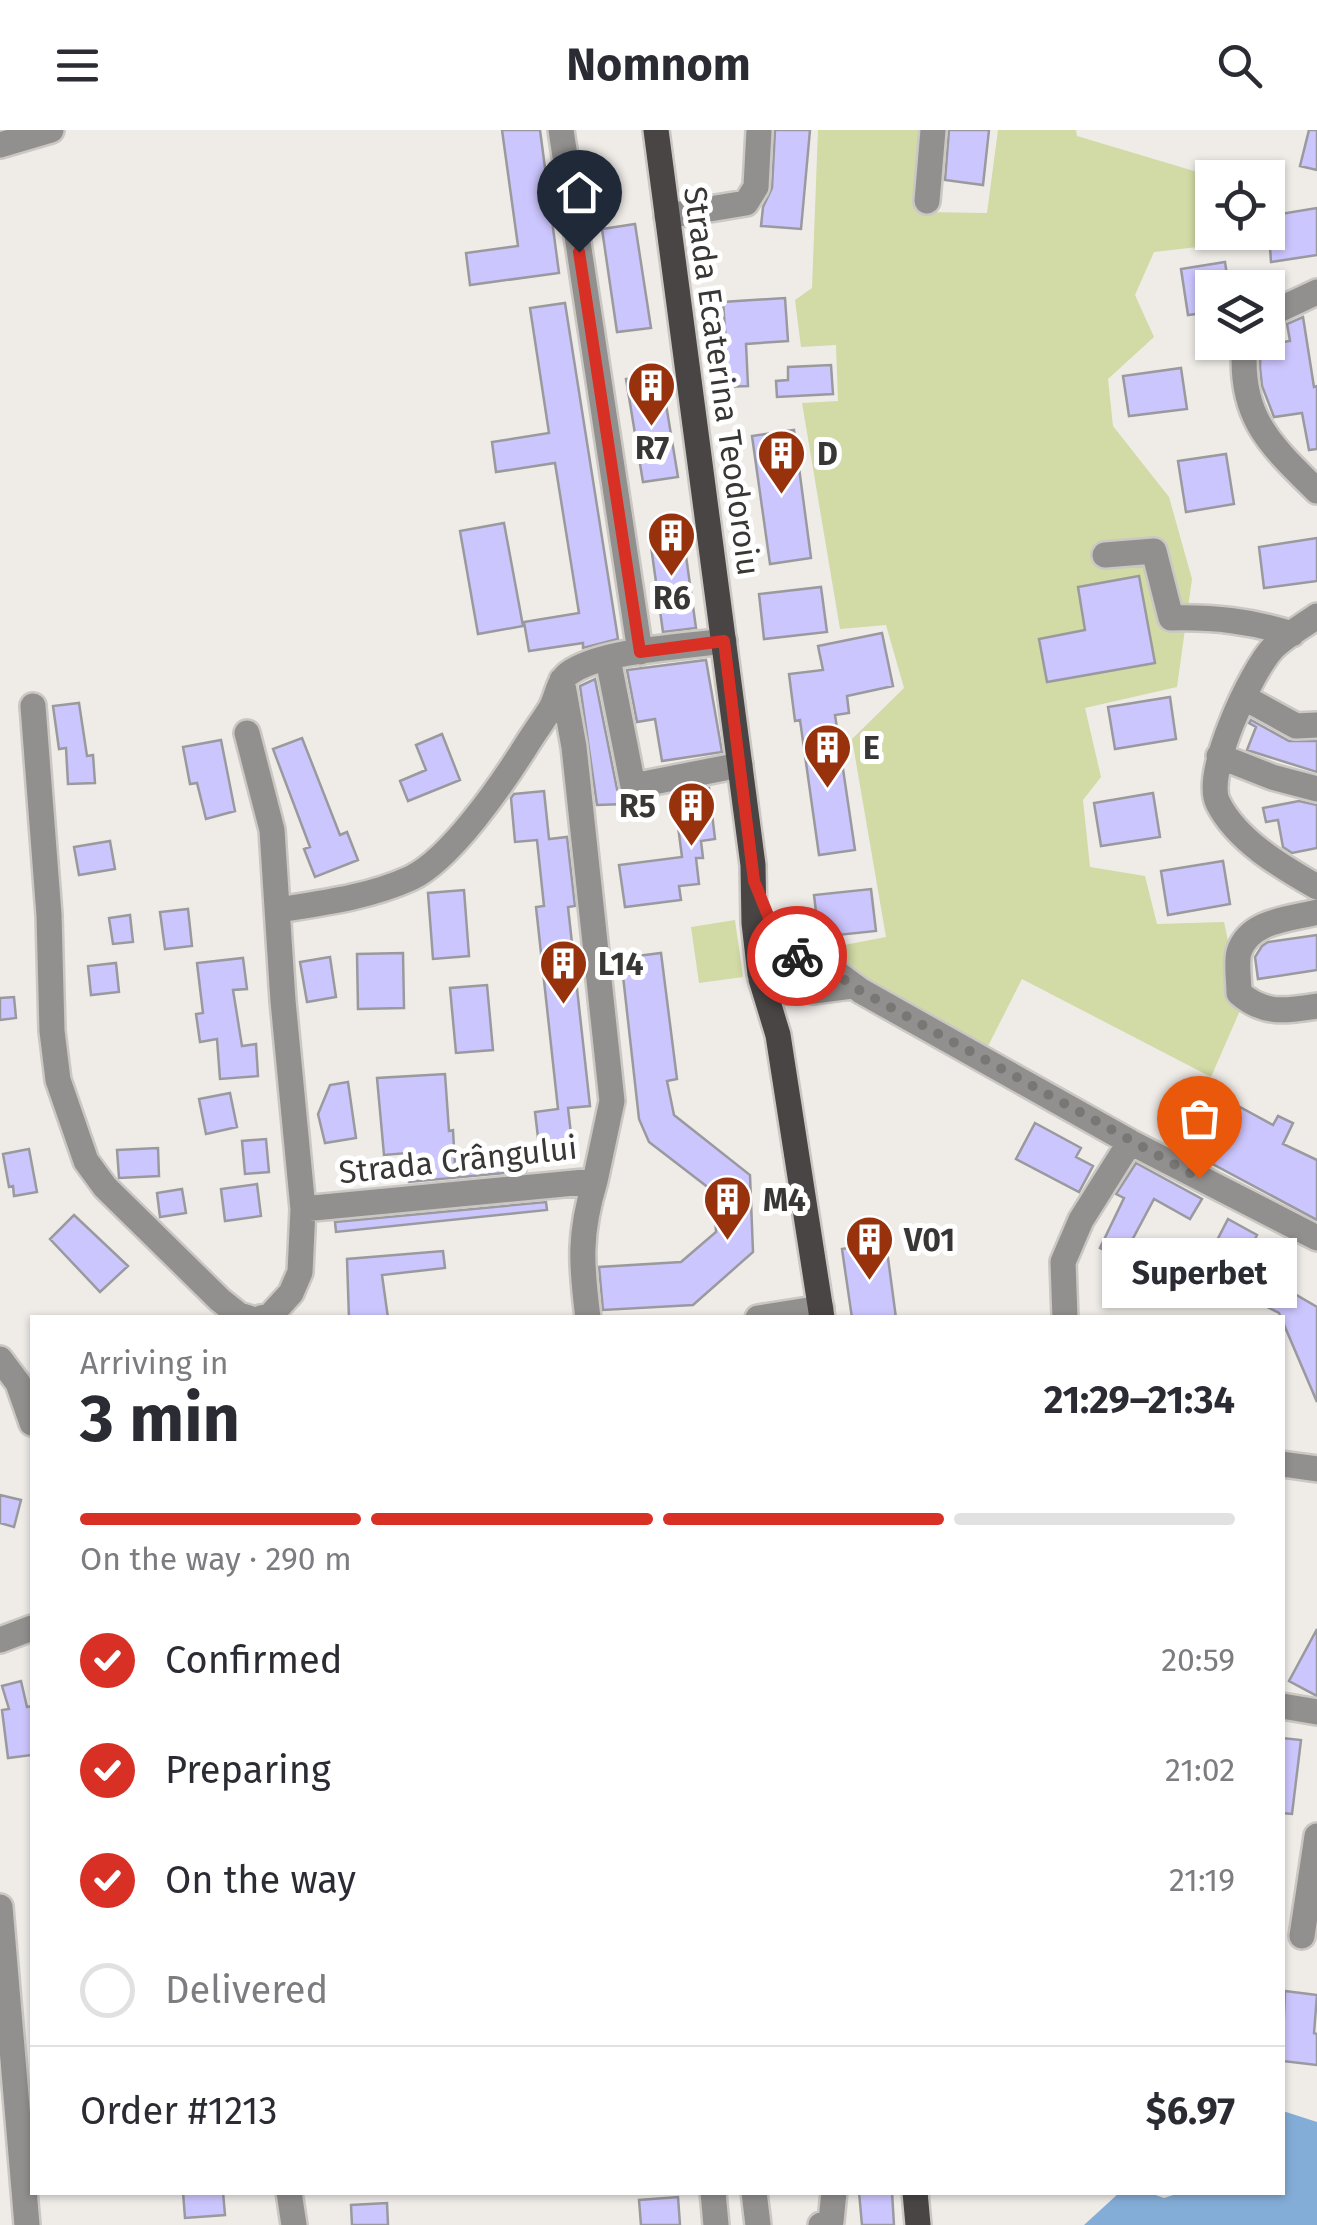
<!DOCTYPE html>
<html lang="en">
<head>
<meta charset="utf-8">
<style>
	:root { --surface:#fff; --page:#f7f7f7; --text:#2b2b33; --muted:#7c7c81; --line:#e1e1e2; --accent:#d93025 }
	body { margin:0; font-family:"Fira Sans",sans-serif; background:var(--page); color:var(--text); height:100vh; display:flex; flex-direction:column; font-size:38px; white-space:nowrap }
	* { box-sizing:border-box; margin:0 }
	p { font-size:32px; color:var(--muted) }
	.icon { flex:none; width:55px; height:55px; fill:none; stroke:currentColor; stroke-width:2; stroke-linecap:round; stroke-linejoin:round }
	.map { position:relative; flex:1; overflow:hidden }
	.drawer { position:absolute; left:30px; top:1185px; width:1255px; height:880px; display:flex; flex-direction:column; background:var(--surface); border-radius:0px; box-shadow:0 2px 8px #0004 }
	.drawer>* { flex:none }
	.tools { position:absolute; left:1195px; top:30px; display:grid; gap:20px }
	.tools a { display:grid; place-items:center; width:90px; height:90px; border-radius:0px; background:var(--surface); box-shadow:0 2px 8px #0004; font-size:50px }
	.pin { position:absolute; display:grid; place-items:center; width:85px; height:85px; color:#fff; margin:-102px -42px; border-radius:50% 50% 50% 0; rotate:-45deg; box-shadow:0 0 10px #0007 }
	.pin .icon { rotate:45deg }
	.courier { position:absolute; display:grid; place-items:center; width:100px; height:100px; margin:-50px; border:8px solid #d93025; border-radius:50%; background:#fff; color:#222; box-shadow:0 2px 12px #0007 }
	.bubble { position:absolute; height:70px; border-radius:0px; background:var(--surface); box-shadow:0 2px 8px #0004; font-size:32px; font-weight:700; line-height:70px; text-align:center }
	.headline em { font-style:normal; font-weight:700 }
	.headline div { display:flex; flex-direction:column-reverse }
	.headline { display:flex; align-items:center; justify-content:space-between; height:170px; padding:0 50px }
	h1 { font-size:65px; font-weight:700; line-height:75px }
	.bar { display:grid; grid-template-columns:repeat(4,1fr); gap:15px 10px; align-content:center; height:120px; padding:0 50px }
	.bar i { height:12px; border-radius:8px; background:var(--line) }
	.bar .current { background:var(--accent) }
	.bar p { grid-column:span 4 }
	.line { display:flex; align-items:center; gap:25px; padding:0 50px; border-top:2px solid var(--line) }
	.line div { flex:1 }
	ol { padding:0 50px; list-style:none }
	li { display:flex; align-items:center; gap:30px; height:110px }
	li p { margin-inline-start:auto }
	li .icon { padding:10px; border-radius:50%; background:var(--accent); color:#fff; stroke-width:4 }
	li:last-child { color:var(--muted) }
	li i { width:55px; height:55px; border:5px solid var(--line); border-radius:50% }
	header { display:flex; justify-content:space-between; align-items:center; height:130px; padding:0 50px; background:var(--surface); font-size:45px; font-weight:700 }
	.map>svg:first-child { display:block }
	.green { fill:#d2daa6 }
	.water { fill:#83add7 }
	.building { fill:#ccc6fe; stroke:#9a999e; stroke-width:2.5 }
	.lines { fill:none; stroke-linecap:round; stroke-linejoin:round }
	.minor-casing { stroke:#cbc8c4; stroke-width:30 }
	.major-casing { stroke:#cbc8c4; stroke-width:30 }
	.minor { stroke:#92908f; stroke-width:25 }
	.major { stroke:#494545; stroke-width:25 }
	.done { stroke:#797674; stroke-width:10; stroke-dasharray:0 18 }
	.route { stroke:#d93025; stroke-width:12 }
	.labels { text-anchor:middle; stroke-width:10; stroke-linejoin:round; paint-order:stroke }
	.street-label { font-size:32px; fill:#393736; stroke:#fff }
	.poi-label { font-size:32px; font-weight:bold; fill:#393736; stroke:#fff; text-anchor:start }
</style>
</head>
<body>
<header><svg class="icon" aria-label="menu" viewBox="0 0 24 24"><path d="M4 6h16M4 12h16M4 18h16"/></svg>Nomnom<svg class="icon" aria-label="search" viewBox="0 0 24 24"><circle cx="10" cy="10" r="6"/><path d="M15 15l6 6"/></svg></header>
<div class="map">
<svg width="1317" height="2095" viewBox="0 0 1317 2095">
	<rect width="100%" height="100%" fill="#efece8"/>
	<path class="green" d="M818,0H925L924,82L987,83L998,0H1076L1077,6L1214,47L1212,102L1237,103L1224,114L1154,122L1135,165L1154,207L1108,249L1113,296L1169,367L1192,449L1177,557L1085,578L1101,647L1083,670L1090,737L1145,746L1157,794L1224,792L1242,876L1211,947L1022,849L987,918L818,820L886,807L852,609L904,558L886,495L840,499L802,273L838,271L836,215L801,217L795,170L812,158Z
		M735,790L743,847L699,853L691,797Z"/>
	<path class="water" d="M1283,1981L1317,1992V2095H1084L1119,2063H1150L1164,2068L1183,2062H1282Z"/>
	<path class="building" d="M502,0H540L559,143L470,155L466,123L518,116Z
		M775,0H810L801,99L761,96L763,77L772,58Z
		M949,0H989L983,55L945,50Z
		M1309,0H1317V40L1300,36Z
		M1317,78V125L1271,132L1268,86Z
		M635,94L651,198L617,202L602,99Z
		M1225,132L1229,158H1212V182L1188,185L1181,139Z
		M785,168L788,211L746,214L748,256L725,257L724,227H727L723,172Z
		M565,173L618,509L583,518V513L529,521L524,492L579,483L555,333L496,342L492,312L549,303L530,178Z
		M1303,187L1314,257L1317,256V319L1309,320L1302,283L1274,287L1262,256L1260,237L1261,215L1290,211L1287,194Z
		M831,235L833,264L777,267L776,251L788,250V237Z
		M1181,238L1187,279L1129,286L1123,246Z
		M661,244L678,347L643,352L626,249Z
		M794,300L811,428L770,434L752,306Z
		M1226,324L1234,374L1186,382L1178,331Z
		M504,393L523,496L478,504L460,401Z
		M682,397L696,498L663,502L649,402Z
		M1317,408V451L1264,458L1259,417Z
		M1139,446L1155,533L1047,552L1039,509L1085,500L1078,457Z
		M821,457L827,502L764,509L759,464Z
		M882,503L893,556L847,566L849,583L835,585L855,720L819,725L800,590L795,591L789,544L823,540L818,516Z
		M706,530L722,622L662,631L655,589L637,592L627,540Z
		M595,549L617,659L625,674L597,675L580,556Z
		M1170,567L1176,609L1115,619L1108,577Z
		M79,573L87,626L93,625L95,653L68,654L66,618L59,619L53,576Z
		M1251,590L1289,611H1317V642L1247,620L1256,597L1249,593Z
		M442,604L460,650L408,671L400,651L426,640L416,615Z
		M302,608L340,705L347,702L358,730L315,747L304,719L310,717L273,619Z
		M221,610L235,681L206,689L197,653L190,654L183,617Z
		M709,658L715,709L701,711L703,728H696L699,754L679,756L681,770L625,777L619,735L682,727L674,665Z
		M544,661L549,709L567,707L575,776L568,777L590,976L568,978L574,1030L541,1033L535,982L558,979L536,777L544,776L537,710L515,712L511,668L514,664Z
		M1153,663L1160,707L1101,716L1094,673Z
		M1299,671L1317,675V718L1292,723L1283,717L1278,690L1266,692L1263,678Z
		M110,711L115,739L79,745L74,717Z
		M1223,731L1230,774L1168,785L1161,741Z
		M871,759L876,801L819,807L814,765Z
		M464,760L469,826L433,829L428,763Z
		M188,779L192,816L165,819L160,782Z
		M130,785L133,812L113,814L109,788Z
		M1317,805V840L1258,849L1255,827L1262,816L1268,812Z
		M403,823L404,878L358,879L357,824Z
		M661,823L677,949L667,951L674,985L750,1045L753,1122L693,1175L603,1180L599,1137L681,1132L716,1102L714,1062L649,1012L639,989L621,828Z
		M330,827L336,867L307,872L300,832Z
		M243,828L247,859L233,860L242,916L256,914L258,946L220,949L217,909L200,912L196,884L203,883L197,833Z
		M116,833L119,862L91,865L88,836Z
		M487,855L493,920L456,923L450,858Z
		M14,867L16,888L0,890V868Z
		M445,944L449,1001L453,1000L455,1036L526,1031V1041L409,1052L407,1023L384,1025L377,948Z
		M348,952L356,1008L325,1013L318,984L330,955Z
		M230,963L237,997L206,1004L199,969Z
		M1240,977L1273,995L1278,986L1293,993L1283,1014L1317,1030V1090L1207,1031L1222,1001L1215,998L1225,979L1236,985Z
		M1035,993L1081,1018L1076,1027L1093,1036L1079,1062L1016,1029Z
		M266,1009L269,1042L245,1044L242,1011Z
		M158,1018L159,1046L119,1048L117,1020Z
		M29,1019L37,1062L14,1066L13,1056L9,1057L3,1024Z
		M1136,1033L1202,1069L1190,1089L1154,1069L1122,1129L1100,1118L1124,1068L1116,1064Z
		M257,1054L261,1086L225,1091L221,1059Z
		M182,1059L186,1083L160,1087L157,1063Z
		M546,1072L547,1080L336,1102L335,1092Z
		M74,1085L128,1136L100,1162L50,1109Z
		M1228,1089L1257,1105L1254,1111L1289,1130L1276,1153L1317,1177V1272L1279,1183L1194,1139L1207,1115L1213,1118Z
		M884,1098L896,1188H852L842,1119L859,1116L857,1102Z
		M443,1121L445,1138L382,1145L388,1188H349L347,1129Z
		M0,1365L21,1370L14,1397L0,1393Z
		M1317,1499V1566L1289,1551Z
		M21,1551L27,1577L32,1576V1625L8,1628L2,1580L9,1579L2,1556Z
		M1282,1608L1301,1610L1292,1684L1282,1683Z
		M1285,1861L1317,1865L1314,1903L1317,1904V1935L1282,1931Z
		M183,2062H223L225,2085L185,2088Z
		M859,2062H892L894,2095H862Z
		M678,2067L680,2095H641L639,2070Z
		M387,2073L388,2095H352L351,2075Z"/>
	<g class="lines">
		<defs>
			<path id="minor" d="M561,0L640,522
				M0,15L51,0
				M927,71L933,0
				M667,86L746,73L756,57L759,0
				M1268,185L1317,162
				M1245,212C1238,285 1268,313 1317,361
				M1105,425L1154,421L1171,488C1214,487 1251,491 1292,504
				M1317,486C1303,496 1285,506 1273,518C1251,541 1203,644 1218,673C1237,711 1282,737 1317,757
				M608,529L633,656L740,635
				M1245,568L1296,596L1317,595
				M33,576L49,785L52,901L58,950L86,1031L105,1057L220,1170L239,1185L249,1188
				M247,603L272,700L283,871L303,1079L300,1142L291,1163L270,1186L261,1188
				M1219,626L1272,647L1317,659
				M278,780C322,773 370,767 411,748C451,729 502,654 526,616C534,603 543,591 551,578C557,567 558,552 568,544C600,520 683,517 724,511
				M1317,782C1291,789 1249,790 1239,822C1236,833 1239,851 1239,863C1264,885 1286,881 1317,876
				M795,825L830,838L861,861L1130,1012L1317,1108
				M796,857L814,861L852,856
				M303,1079L595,1051L612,971L574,617L562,550
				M588,1188C581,1133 579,1104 595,1051
				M758,1188L821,1178
				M1065,1188L1063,1132L1081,1090L1130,1012
				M0,1229L18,1253L32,1293
				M1282,1334L1317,1339
				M0,1510L32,1498
				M1282,1576L1317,1582
				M0,1777L27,2095
				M1302,1806L1317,1706
				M289,2062L294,2095
				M713,2062L716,2095
				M754,2062L758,2095
				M821,2095L831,2091L834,2062"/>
			<path id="major" d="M656,0L753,735L754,793L760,844L770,860L790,861L801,847C801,833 798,825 784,820L767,824L761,834
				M761,849L778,905L822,1188
				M915,2062L918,2095"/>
		</defs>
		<use href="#minor" class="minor-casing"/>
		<use href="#major" class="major-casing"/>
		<use href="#minor" class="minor"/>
		<use href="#major" class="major"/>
	</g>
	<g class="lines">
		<path class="done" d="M797,826L830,838L852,856L1199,1048"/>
		<path class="route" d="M579,122L640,522L724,511L754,751L774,800L797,826"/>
	</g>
	<defs>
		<symbol id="building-pin" viewBox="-11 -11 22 30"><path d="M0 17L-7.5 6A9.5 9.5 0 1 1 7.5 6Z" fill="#98320c" stroke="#fff"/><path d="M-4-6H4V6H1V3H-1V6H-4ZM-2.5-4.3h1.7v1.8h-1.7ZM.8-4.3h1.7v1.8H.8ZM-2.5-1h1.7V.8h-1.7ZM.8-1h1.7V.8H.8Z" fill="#fff"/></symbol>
	</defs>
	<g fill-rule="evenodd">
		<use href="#building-pin" x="624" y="228" width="55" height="75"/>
		<use href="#building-pin" x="754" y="296" width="55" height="75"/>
		<use href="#building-pin" x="644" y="378" width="55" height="75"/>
		<use href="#building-pin" x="800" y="590" width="55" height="75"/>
		<use href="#building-pin" x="664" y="648" width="55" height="75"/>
		<use href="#building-pin" x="536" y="806" width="55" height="75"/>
		<use href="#building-pin" x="700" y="1042" width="55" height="75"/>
		<use href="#building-pin" x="842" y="1082" width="55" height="75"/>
	</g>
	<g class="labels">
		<g class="street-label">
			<text transform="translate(722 251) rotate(82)" y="11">Strada Ecaterina Teodoroiu</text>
			<text transform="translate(458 1030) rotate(-6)" y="11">Strada Crângului</text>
		</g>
		<g class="poi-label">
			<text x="652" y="329" text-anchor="middle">R7</text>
			<text x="817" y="335">D</text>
			<text x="672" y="479" text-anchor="middle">R6</text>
			<text x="863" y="629">E</text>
			<text x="656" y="687" text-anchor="end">R5</text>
			<text x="598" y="845">L14</text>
			<text x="763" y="1081">M4</text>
			<text x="904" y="1121">V01</text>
		</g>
	</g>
</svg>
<div class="tools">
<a><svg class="icon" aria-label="locate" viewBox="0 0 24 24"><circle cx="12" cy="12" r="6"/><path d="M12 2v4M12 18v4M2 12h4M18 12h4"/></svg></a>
<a><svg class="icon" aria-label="layers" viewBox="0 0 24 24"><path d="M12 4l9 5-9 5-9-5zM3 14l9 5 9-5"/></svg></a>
</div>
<div class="pin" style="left:1199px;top:1048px;background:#ea580c"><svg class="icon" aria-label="bag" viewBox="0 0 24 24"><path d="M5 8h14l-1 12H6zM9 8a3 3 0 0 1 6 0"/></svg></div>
<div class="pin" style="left:579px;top:122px;background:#1f2937"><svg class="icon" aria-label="home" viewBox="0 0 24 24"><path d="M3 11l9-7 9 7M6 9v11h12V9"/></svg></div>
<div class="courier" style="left:797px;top:826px"><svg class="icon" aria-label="bike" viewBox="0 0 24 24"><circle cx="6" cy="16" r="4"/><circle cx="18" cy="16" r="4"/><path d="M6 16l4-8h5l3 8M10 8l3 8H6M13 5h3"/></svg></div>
<div class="bubble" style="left:1102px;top:1108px;width:195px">Superbet</div>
<section class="drawer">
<div class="headline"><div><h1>3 min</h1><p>Arriving in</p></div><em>21:29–21:34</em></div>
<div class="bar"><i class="current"></i><i class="current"></i><i class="current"></i><i></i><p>On the way · 290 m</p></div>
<ol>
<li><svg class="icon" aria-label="check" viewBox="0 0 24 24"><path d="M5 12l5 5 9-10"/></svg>Confirmed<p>20:59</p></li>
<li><svg class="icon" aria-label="check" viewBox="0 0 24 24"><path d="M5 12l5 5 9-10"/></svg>Preparing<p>21:02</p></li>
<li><svg class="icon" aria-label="check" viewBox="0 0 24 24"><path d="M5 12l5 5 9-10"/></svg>On the way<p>21:19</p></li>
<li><i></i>Delivered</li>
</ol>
<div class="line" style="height:130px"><div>Order #1213</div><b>$6.97</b></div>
</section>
</div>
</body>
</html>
